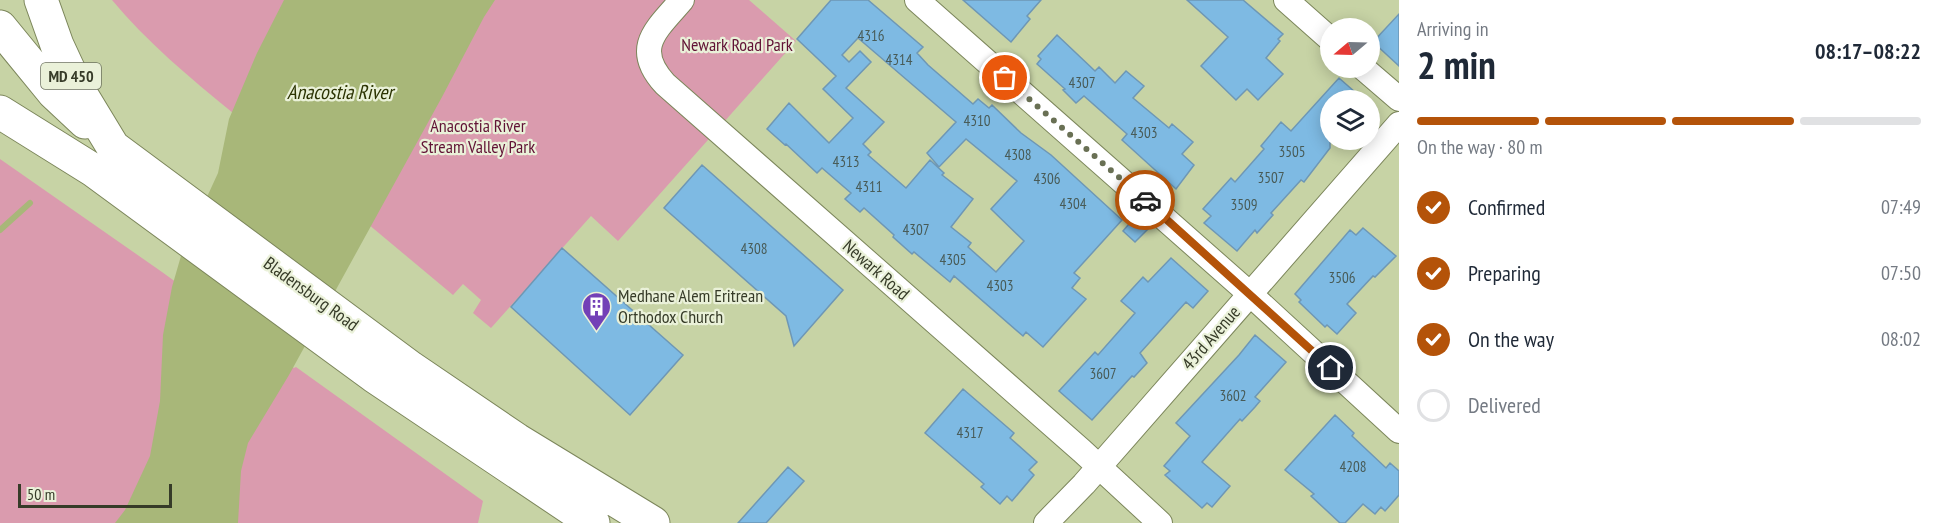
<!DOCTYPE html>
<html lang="en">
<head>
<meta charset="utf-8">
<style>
	:root { --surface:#fff; --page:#f6f6f7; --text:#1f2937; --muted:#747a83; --line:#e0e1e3; --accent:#b45309 }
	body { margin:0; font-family:"PT Sans Narrow",sans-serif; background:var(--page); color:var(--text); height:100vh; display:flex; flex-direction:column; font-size:22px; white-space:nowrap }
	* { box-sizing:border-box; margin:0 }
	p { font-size:20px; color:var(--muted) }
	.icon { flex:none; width:33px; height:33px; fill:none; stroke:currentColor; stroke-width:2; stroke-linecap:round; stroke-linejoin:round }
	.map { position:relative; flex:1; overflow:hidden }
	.panel { display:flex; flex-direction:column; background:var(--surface); width:540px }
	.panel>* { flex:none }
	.needle { width:39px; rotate:251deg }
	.buttons { position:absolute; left:1320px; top:18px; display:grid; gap:12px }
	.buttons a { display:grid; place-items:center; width:60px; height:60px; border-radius:50%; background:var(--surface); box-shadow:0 3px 15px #0003; font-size:30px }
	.scale { position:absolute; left:18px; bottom:15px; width:154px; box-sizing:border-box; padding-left:6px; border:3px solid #363b28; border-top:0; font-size:16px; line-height:21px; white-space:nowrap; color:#363b28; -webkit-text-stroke:4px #eaf1d9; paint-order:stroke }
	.pin { position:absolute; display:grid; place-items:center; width:51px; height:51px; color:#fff; margin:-26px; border:3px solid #fff; border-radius:50%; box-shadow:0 2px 6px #0007 }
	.courier { position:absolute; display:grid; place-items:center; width:60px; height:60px; margin:-30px; border:4px solid #b45309; border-radius:50%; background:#fff; color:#222; box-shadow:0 2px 8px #0007 }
	.head em { font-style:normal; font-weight:700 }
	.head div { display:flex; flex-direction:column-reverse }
	.head { display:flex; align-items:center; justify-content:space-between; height:102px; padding:0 18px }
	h1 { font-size:39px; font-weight:700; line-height:45px }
	.bar { display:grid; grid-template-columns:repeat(4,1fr); gap:9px 6px; align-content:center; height:72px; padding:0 18px }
	.bar i { height:8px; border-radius:4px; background:var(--line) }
	.bar .selected { background:var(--accent) }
	.bar p { grid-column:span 4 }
	ol { padding:0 18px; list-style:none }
	li { display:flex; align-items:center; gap:18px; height:66px }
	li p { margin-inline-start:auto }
	li .icon { padding:6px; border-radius:50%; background:var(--accent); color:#fff; stroke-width:4 }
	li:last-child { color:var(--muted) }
	li i { width:33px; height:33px; border:3px solid var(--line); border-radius:50% }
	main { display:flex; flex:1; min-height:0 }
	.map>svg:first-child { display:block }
	.green { fill:#da9bae }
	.water { fill:#a8b779 }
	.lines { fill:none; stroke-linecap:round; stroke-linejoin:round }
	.stream { stroke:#a8b779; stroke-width:6 }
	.building { fill:#7ebae3; stroke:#6e97b5; stroke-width:1.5; fill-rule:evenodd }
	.street-casing { stroke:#7c865b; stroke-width:26 }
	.primary-casing { stroke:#7c865b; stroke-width:35 }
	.street { stroke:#fff; stroke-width:24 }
	.primary { stroke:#fff; stroke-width:33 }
	.done { stroke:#697054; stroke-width:6; stroke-dasharray:0 10.8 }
	.route { stroke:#b45309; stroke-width:8 }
	.labels { text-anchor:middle; stroke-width:4.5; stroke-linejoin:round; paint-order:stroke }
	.number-label { font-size:15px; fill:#485b57 }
	.shield { fill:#eaf1d9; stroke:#6c725d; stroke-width:1.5 }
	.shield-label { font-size:16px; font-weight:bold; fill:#363b28 }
	.park-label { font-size:18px; fill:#611235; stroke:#eaf1d9 }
	.street-label { font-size:18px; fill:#363b28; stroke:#eaf1d9 }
	.poi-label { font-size:18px; fill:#363b28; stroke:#eaf1d9; text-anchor:start }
	.water-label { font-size:20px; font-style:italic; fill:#2c3403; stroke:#eaf1d9 }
</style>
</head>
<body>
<main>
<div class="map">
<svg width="1399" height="523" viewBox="0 0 1399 523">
	<rect width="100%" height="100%" fill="#c7d3a5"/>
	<path class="green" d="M112,0H749L796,41L618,241L591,216L491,328L473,313L481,300L463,284L453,295L234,112L233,113C191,79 146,41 112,0Z
		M0,159L162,272L294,368L296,367L483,501L478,523H0Z"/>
	<path class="water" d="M284,0H495L484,17L442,97L289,375L248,443L241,471L238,523H115L125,510L150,456L160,401L163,335L172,287L183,249L218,173L229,119L257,53Z"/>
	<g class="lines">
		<path class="stream" d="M0,230L30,203"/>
	</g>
	<path class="building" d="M831,0H868L923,47L917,53L928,65L973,104L978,99L989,108L992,105L1021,133L1051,155L1122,220L1074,273L1080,278L1072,288L1086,299L1043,347L1026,332L1023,336L954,276L950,282L914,252L912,254L893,237L894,235L864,208L860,212L845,199L851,193L822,168L817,173L786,144L785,145L767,129L789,103L829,143L853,118L823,89L836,76L797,39ZM858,38L956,122L927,153L939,167L966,139L1017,181L991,209L1024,241L996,272L968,247L971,243L951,227L973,199L942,175L944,173L930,160L906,188L868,155L871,152L863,144L884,122L846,88L871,62L860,51L849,62L842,55Z
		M963,0H1041L1027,16L1030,19L1011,42Z
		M1187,0H1243L1283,34L1278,39L1280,41L1266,58L1283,74L1258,100L1247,89L1236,100L1201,66L1228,37Z
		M1399,14V66L1373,42Z
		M1057,35L1095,71L1099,67L1115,83L1126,71L1144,86L1133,98L1169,128L1172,124L1193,142L1182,154L1194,165L1176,189L1122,140L1127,134L1084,96L1076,103L1063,90L1065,89L1037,64L1041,59L1038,56Z
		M1339,78L1364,100H1330V148L1304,182L1301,180L1271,213L1273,215L1257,233L1255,230L1237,251L1204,223L1211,216L1203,209L1231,178L1235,182L1264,149L1261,146L1281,122L1291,131Z
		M702,165L843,290L794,346L786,316L664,208Z
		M1135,217L1148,229L1135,242L1123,231Z
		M1363,228L1396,256L1375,277L1373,276L1347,304L1356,313L1337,334L1327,325L1325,327L1299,302L1301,300L1295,294L1350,230L1356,235Z
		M562,248L683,355L630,415L511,307Z
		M1171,258L1208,291L1193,308L1186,302L1140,353L1147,363L1134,377L1132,376L1092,420L1059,391L1095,352L1098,355L1135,313L1121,301L1143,277L1148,282Z
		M1255,335L1286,362L1255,397L1260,401L1255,407L1242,421L1240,419L1202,462L1230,486L1212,507L1207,503L1202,508L1165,475L1170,471L1164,466L1190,436L1176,423L1239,355Z
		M963,389L1014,433L1010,438L1037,462L1029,470L1034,475L1012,501L1007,496L1000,504L981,487L984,484L925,433Z
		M1335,415L1354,433L1352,436L1386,468L1390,463L1399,471V495L1385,511L1381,507L1375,514L1363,504L1345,523H1340L1311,496L1314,494L1285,470Z
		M788,467L804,481L766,523H738Z"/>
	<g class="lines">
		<defs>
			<path id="street" d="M682,0C656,30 632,48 665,84L1082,451L1160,523
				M917,0L1250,294L1399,431
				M1286,0L1330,39
				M1363,68L1399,99
				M1046,523L1084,484L1399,124"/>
			<path id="primary" d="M41,0L57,45L76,86L113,147L411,368L517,440L653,523
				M0,27L54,93L85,122
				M0,112L93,170L374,376L593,523"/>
		</defs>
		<use href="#street" class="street-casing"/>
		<use href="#primary" class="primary-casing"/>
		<use href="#street" class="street"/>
		<use href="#primary" class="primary"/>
	</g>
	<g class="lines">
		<path class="done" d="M1005,78L1145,200"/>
		<path class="route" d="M1145,200L1331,368"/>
	</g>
	<defs>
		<symbol id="building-pin" viewBox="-11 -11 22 30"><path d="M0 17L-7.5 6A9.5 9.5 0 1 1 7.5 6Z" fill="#7340b7" stroke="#eaf1d9"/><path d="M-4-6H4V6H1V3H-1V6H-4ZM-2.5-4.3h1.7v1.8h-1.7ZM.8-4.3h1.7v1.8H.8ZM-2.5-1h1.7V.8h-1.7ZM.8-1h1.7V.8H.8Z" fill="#fff"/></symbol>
	</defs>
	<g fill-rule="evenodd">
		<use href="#building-pin" x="580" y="290" width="33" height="45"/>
	</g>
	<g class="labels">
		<g class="number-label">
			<text x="871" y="41">4316</text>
			<text x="899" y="65">4314</text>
			<text x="1082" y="88">4307</text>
			<text x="977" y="126">4310</text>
			<text x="1144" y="138">4303</text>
			<text x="1292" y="157">3505</text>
			<text x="1018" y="160">4308</text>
			<text x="846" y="167">4313</text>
			<text x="1271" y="183">3507</text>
			<text x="1047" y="184">4306</text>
			<text x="869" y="192">4311</text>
			<text x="1073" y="209">4304</text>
			<text x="1244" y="210">3509</text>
			<text x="916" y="235">4307</text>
			<text x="754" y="254">4308</text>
			<text x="953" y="265">4305</text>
			<text x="1342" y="283">3506</text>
			<text x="1000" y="291">4303</text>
			<text x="1103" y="379">3607</text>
			<text x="1233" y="401">3602</text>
			<text x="970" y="438">4317</text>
			<text x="1353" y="472">4208</text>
		</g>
		<rect class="shield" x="41" y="63" width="60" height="26" rx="4.5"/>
		<g class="shield-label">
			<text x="71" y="82">MD 450</text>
		</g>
		<g class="park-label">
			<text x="737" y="51">Newark Road Park</text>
			<text x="478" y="132">Anacostia River<tspan x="478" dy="21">Stream Valley Park</tspan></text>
		</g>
		<g class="street-label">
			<text transform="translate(876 270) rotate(41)" y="6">Newark Road</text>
			<text transform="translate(311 294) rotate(36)" y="6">Bladensburg Road</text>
			<text transform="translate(1211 338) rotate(-49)" y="6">43rd Avenue</text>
		</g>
		<g class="poi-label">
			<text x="618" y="302">Medhane Alem Eritrean<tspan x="618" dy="21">Orthodox Church</tspan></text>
		</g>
		<g class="water-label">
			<text x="340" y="99">Anacostia River</text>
		</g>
	</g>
</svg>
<div class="buttons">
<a><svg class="needle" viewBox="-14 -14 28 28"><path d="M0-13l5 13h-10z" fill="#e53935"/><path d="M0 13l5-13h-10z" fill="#747a83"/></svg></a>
<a><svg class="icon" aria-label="layers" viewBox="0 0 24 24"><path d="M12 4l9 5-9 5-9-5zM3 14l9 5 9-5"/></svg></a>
</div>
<div class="scale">50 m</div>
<div class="pin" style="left:1005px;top:78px;background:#ea580c"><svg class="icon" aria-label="bag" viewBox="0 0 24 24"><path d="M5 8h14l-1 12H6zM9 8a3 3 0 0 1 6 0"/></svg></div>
<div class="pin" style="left:1331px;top:368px;background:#1f2937"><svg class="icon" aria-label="home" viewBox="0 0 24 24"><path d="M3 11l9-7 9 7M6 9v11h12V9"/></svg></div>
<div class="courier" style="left:1145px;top:200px"><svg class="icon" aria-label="car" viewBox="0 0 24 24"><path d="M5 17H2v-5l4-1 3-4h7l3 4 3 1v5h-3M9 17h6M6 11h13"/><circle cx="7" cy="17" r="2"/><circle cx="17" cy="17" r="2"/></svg></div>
</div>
<section class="panel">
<div class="head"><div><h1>2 min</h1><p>Arriving in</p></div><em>08:17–08:22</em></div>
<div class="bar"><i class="selected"></i><i class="selected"></i><i class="selected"></i><i></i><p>On the way · 80 m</p></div>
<ol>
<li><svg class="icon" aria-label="check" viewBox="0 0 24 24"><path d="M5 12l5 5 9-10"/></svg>Confirmed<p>07:49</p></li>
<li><svg class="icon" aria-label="check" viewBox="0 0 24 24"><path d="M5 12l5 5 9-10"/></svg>Preparing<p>07:50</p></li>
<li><svg class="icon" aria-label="check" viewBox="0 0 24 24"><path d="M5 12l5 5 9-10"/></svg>On the way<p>08:02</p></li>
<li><i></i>Delivered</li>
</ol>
</section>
</main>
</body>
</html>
